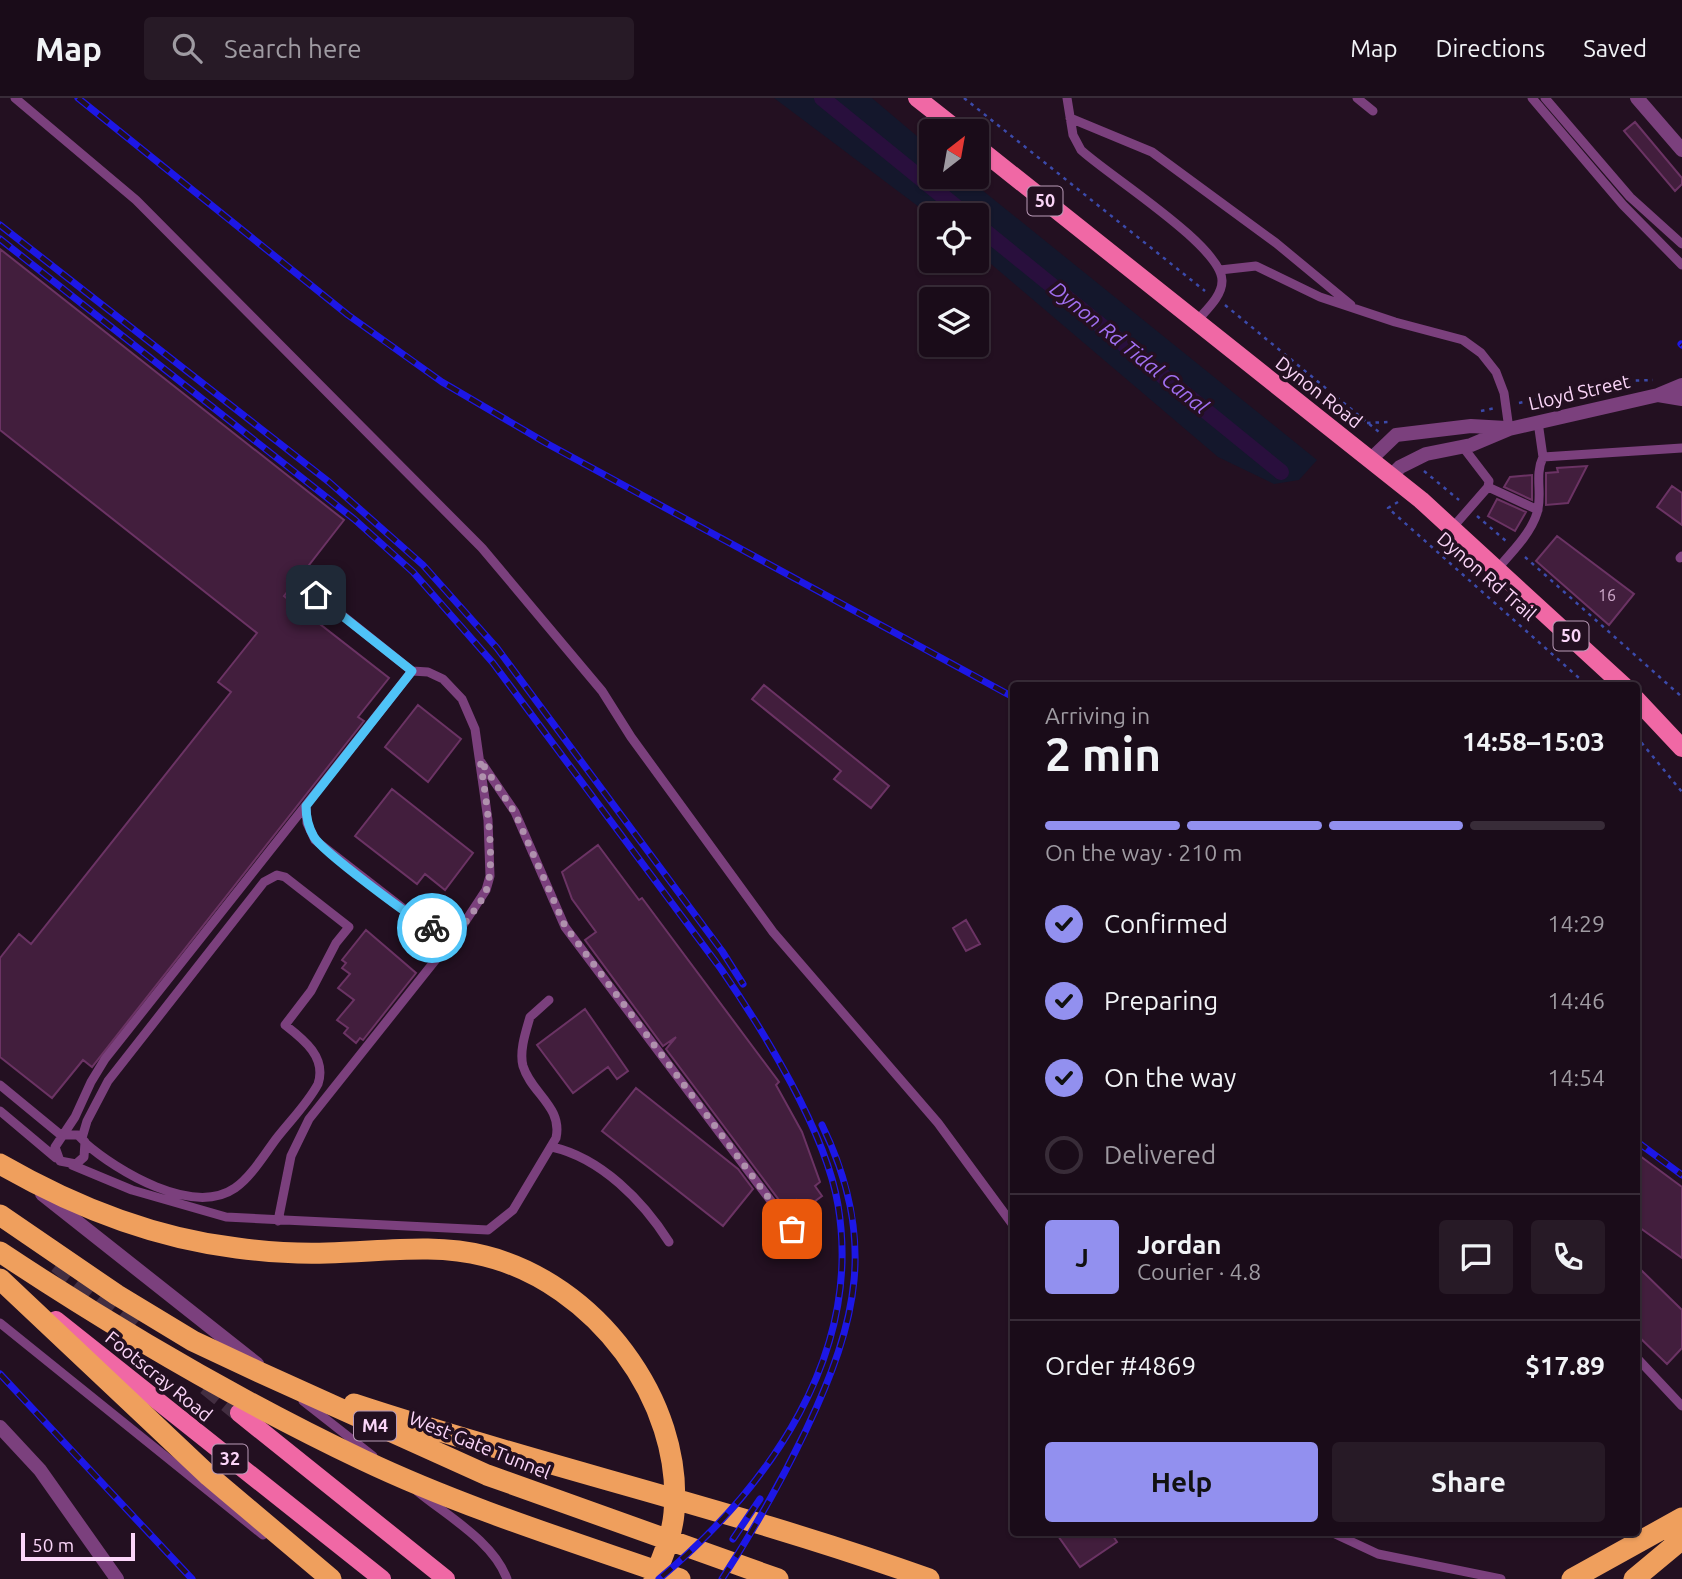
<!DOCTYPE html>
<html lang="en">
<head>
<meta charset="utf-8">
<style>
	:root { --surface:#1a0c19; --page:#271a26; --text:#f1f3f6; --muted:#9f9ba2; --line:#382c38; --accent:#9290ef }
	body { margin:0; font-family:Ubuntu,sans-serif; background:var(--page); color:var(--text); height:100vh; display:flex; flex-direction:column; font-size:26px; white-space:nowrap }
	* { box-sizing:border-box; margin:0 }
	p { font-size:23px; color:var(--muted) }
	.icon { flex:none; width:38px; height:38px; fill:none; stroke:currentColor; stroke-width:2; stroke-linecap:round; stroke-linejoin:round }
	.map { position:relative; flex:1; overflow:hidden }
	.sheet { position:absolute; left:1010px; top:584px; width:630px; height:854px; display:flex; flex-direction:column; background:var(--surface); border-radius:7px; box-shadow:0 2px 5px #0004,0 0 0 2px var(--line) }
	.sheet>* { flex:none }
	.needle { width:46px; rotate:31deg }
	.tools { position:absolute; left:919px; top:21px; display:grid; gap:14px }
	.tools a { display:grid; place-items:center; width:70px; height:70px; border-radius:7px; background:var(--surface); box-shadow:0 2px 5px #0004,0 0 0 2px var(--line); font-size:35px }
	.scale { position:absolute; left:21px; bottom:18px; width:114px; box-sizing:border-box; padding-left:7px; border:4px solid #fbd6f9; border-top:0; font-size:19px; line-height:24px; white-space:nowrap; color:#fbd6f9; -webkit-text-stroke:5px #231021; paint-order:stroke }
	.pin { position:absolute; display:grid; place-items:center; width:60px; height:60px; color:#fff; margin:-30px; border-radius:14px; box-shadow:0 4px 10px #0006 }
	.courier { position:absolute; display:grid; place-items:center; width:70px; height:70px; margin:-35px; border:5px solid #4fc3f7; border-radius:50%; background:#fff; color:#222; box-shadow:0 2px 9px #0007 }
	.headline em { font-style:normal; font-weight:700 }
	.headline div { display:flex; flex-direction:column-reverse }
	.headline { display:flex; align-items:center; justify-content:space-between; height:119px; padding:0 35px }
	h1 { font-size:46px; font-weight:700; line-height:52px }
	.bar { display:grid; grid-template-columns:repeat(4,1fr); gap:10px 7px; align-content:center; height:84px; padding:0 35px }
	.bar i { height:9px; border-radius:5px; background:var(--line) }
	.bar .on { background:var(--accent) }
	.bar p { grid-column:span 4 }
	.line { display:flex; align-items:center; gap:18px; padding:0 35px; border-top:2px solid var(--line) }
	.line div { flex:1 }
	.round { display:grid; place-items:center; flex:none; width:74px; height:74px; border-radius:7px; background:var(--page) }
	ol { padding:0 35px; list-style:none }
	li { display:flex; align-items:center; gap:21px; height:77px }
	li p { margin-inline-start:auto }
	li .icon { padding:7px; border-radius:50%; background:var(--accent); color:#111; stroke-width:4 }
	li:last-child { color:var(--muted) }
	li i { width:38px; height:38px; border:4px solid var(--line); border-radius:50% }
	.primary-button { display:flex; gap:14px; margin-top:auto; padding:14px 35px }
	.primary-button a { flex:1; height:80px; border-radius:7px; background:var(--accent); color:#111; font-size:28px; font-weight:700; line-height:80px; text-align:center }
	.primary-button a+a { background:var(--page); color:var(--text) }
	header { display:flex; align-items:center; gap:42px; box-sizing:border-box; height:98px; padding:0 35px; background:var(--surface); border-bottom:2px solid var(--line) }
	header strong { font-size:33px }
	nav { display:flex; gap:38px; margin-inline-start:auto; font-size:24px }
	.search { width:490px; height:63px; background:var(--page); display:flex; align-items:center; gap:18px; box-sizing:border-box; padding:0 24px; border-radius:7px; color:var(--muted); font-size:26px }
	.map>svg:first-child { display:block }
	.green { fill:#14172c }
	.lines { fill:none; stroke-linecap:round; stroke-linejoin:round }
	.canal { stroke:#290f3d; stroke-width:16 }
	.building { fill:#421e3d; stroke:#6b3364; stroke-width:2 }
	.primary-tunnel { stroke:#432e41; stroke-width:18; stroke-dasharray:18 9; stroke-linecap:butt }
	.path { stroke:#3b4aaa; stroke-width:2.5; stroke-dasharray:3.5 5; stroke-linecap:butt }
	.service { stroke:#7b407d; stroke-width:9 }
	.minor { stroke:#7b407d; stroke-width:14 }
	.tertiary { stroke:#7b407d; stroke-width:14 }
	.primary { stroke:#f068a5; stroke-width:18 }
	.motorway { stroke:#ef9f5d; stroke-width:21 }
	.rail-casing { stroke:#1d17e6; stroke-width:7 }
	.rail { stroke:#231021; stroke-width:4.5; stroke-dasharray:13; stroke-linecap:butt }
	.done { stroke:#af91ad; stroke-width:7; stroke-dasharray:0 12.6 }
	.route { stroke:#4fc3f7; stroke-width:9 }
	.labels { text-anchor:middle; stroke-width:7; stroke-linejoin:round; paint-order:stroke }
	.number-label { font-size:16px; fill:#cda8ca }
	.shield { fill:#231021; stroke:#ba9bb8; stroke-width:2 }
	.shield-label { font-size:18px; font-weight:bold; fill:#fbd6f9 }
	.street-label { font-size:19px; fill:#fbd6f9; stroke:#231021 }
	.water-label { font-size:21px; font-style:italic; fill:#a16ff0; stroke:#231021 }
</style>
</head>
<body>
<header>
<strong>Map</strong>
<div class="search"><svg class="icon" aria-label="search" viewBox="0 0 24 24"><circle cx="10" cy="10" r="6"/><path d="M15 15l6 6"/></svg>Search here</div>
<nav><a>Map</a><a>Directions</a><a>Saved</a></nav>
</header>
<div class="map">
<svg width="1682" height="1481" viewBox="0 0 1682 1481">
	<rect width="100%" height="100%" fill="#231021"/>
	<path class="green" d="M774,0H872L931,50V79H966L1317,362L1299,382L1274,386L1218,359L977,154L976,117L931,118Z"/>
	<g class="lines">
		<path class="canal" d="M822,0L966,117
			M976,126L1281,374"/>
	</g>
	<path class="building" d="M1635,24L1682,80V86L1675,93L1624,33Z
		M0,151L344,422L302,476L291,477L293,487L284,498L389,580L358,619L364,623L92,969L83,962L52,1000L0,959V860L19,836L31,846L231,594L218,584L257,535L0,332Z
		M1587,368L1568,405L1546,407V375L1558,374L1557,370Z
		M1532,377V402L1504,389L1510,379Z
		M1672,388L1682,395V427L1657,409Z
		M1497,401L1526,414L1515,433L1488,418Z
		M1557,438L1634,496L1609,527L1536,463Z
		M764,587L889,688L871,710L834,681L841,673L752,601Z
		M418,607L461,641L428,684L385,649Z
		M392,691L473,755L445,792L425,776L417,786L355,738Z
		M598,747L639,802L642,800L779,984L776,987L802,1034L820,1084L815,1088L822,1098L803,1112L796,1102L785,1110L666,951L676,939L663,948L585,842L596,834L572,801L562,774Z
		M966,822L980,846L966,853L953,830Z
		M366,832L416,875L363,942L360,940L356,945L344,935L348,930L337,922L354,902L338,890L350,876L342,870L346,865L342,862Z
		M585,911L628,973L617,981L608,969L573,995L537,947Z
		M636,990L738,1071L753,1091L723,1128L602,1033Z
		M1636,1055L1682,1089V1160L1636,1127Z
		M1636,1167L1682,1212V1250L1667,1266L1636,1236Z
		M1056,1435H1111L1117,1444L1080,1469Z"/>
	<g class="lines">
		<path class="primary-tunnel" d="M57,1166L138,1233
			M206,1288L239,1315"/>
		<path class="path" d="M964,0L1205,193
			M1225,207L1379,334
			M1519,305L1625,283L1653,282
			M1481,313L1495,310
			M1367,325L1388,324
			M1424,373L1459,402
			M1398,404L1388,410L1588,588
			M1477,418L1506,443
			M1525,459L1682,599
			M1636,638L1682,694"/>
		<path class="service" d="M15,0L136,102L482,450L602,593L631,639L773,834L938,1025L1013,1127
			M1067,0L1073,37L1081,52C1109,78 1223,149 1222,183C1222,199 1205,213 1196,224
			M1357,0L1373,13
			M1532,0L1623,107L1682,167
			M1545,0L1630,99L1682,146
			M1070,20L1152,54L1276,145L1351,207
			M1220,172L1256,168L1320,199L1395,224L1463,242L1481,255L1496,274L1504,295L1509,331
			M1538,324L1543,359L1682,350
			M1463,349L1489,383L1488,389
			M1488,389L1538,412
			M1453,429L1488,389
			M1680,460L1682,458
			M1498,470C1512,454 1531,435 1537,415C1543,396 1534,378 1543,359
			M297,481L412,573
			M481,664L515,714L565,829L792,1131
			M306,708L307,725L315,742L426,828L446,835L459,831
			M0,987L62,1038
			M0,1013L56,1060
			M64,1037H78L85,1044L84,1059L76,1066L60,1063L55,1049L75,1019L91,984L105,961L412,573L428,574L443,581L462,601L475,631L488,722L490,778L486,792L461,830L309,1021L291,1058L278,1123
			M82,1040L87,1023L108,983L264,784L277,777L285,779L349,829L336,845L311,893L285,927C303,941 327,959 318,986C308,1005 290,1023 276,1041C264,1057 251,1079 235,1090C193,1119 117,1073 85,1045
			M552,1049C601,1060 643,1103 669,1144
			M72,1067L132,1092L226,1119L488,1132L513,1112L556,1040C563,1009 531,995 523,968C519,953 526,933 530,919L549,902
			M0,1225L263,1437
			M1636,1259L1682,1308
			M303,1303L373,1358
			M417,1393C447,1418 493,1443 507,1481
			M1333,1435L1378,1456L1501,1481"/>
		<path class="minor" d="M1637,0L1682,52
			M42,1096L257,1266"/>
		<path class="tertiary" d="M1658,297L1682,301
			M1371,361L1396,337L1471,328L1506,330
			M1391,378L1400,369L1426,356L1471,347L1509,331L1658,297L1682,287
			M0,1329L40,1372L117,1481"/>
		<path class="primary" d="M917,0L959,33
			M976,48L1421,402L1624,588
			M1636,601L1682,650
			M56,1222L382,1481
			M239,1315L446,1481"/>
		<path class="motorway" d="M0,1066C73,1108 153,1140 237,1150C267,1154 298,1156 327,1155C380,1154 434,1145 485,1158C594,1185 684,1302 674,1415C672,1439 662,1459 654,1481
			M0,1117L117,1197L193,1243L259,1274L487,1377L778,1481
			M0,1154C116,1231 237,1302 363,1362C464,1410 574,1444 680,1481
			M0,1181L209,1378L331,1481
			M354,1306C544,1369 740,1413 929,1481
			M1572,1481L1682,1420
			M1634,1481L1682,1441"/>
		<defs>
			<path id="rail" d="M78,0L348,217L442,284L546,345L1013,599
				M0,127L329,384L423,467L497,550L722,853L743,886
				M0,141L354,421L413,474L493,565L721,871C763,932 826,1034 838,1107C863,1257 769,1389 659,1481
				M1681,246L1682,247
				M1636,1043L1682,1077
				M0,1276L192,1481
				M733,1441L760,1401
				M722,1481C753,1433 781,1384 806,1332C858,1223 877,1141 822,1027"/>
		</defs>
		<use href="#rail" class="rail-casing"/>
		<use href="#rail" class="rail"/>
	</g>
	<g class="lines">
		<path class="done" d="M432,830C448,836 458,834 469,820C475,811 482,803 486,793C497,765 485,693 480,662L515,715L565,828L792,1131"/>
		<path class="route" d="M316,497L412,573L306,708C306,720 308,729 314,739C321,752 416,824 432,830"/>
	</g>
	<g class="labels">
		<g class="number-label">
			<text x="1607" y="503">16</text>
		</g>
		<g class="shield">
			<rect x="1027.5" y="88.5" width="35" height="29" rx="5"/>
			<rect x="1553.5" y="523.5" width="35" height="29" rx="5"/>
			<rect x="354" y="1313.5" width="42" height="29" rx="5"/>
			<rect x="212.5" y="1346.5" width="35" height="29" rx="5"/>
		</g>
		<g class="shield-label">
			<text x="1045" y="109">50</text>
			<text x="1571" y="544">50</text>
			<text x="375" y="1334">M4</text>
			<text x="230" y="1367">32</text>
		</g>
		<g class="street-label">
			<text transform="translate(1319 294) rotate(38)" y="7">Dynon Road</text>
			<text transform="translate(1579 294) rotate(-13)" y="7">Lloyd Street</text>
			<text transform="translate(1487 478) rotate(41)" y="7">Dynon Rd Trail</text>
			<text transform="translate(159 1278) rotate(39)" y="7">Footscray Road</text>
			<text transform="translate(480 1347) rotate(22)" y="7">West Gate Tunnel</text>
		</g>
		<g class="water-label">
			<text transform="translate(1129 250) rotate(39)" y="7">Dynon Rd Tidal Canal</text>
		</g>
	</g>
</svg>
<div class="tools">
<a><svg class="needle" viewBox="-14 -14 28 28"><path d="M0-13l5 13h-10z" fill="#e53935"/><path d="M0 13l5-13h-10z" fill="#9f9ba2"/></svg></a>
<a><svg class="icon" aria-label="locate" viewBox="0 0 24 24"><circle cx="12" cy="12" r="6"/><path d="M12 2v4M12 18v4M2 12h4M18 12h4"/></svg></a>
<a><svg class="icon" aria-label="layers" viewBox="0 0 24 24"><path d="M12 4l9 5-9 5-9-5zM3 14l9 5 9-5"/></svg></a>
</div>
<div class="scale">50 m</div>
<div class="pin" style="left:792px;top:1131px;background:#ea580c"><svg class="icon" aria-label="bag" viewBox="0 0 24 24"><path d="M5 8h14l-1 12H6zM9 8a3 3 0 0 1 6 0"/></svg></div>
<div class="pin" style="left:316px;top:497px;background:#1f2937"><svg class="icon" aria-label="home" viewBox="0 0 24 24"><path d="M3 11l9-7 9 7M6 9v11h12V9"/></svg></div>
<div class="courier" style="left:432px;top:830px"><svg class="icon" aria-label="bike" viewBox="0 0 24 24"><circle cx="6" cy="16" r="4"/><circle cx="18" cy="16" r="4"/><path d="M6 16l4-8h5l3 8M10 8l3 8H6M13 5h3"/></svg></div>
<section class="sheet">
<div class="headline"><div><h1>2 min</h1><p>Arriving in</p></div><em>14:58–15:03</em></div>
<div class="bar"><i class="on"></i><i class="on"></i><i class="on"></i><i></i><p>On the way · 210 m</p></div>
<ol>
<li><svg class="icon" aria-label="check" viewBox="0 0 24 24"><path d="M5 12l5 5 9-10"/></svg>Confirmed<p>14:29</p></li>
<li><svg class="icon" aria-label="check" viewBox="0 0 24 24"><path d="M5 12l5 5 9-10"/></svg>Preparing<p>14:46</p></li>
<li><svg class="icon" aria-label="check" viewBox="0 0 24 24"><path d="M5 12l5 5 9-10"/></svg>On the way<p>14:54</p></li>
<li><i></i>Delivered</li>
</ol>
<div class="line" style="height:126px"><b class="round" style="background:var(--accent);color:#111">J</b><div><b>Jordan</b><p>Courier · 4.8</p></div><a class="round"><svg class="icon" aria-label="chat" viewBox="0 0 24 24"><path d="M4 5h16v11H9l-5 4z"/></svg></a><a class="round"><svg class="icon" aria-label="phone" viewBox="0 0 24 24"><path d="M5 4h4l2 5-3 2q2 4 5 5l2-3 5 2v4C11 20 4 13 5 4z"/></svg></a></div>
<div class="line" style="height:91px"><div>Order #4869</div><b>$17.89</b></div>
<div class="primary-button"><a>Help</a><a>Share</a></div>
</section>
</div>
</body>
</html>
